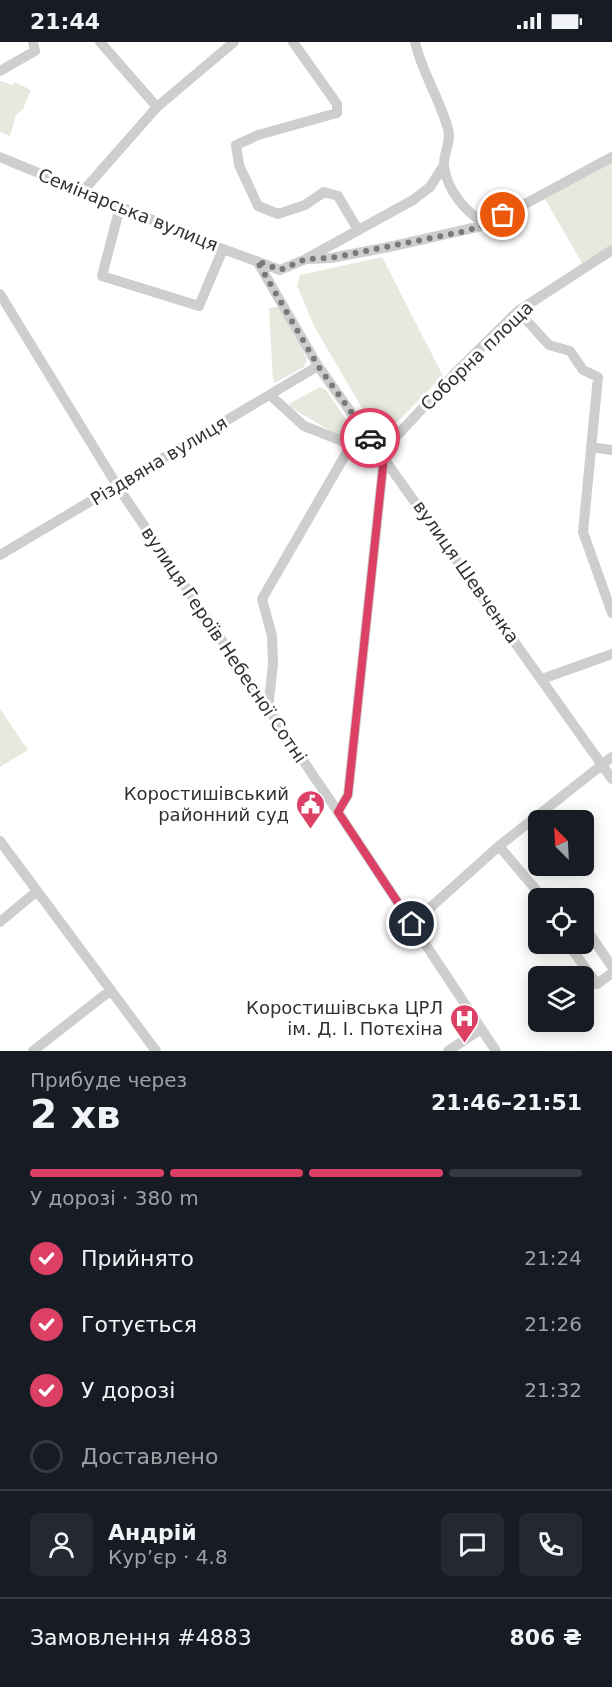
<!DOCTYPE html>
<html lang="uk">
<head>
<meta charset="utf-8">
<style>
	:root { --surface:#171b24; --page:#242831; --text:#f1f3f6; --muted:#9ea1a6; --line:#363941; --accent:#dc4064 }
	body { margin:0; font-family:"DejaVu Sans",sans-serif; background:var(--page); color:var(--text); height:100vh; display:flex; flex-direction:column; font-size:22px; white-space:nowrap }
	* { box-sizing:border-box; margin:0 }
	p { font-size:20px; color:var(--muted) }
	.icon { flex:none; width:33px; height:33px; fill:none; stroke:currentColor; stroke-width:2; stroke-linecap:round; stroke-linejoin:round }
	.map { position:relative; height:1009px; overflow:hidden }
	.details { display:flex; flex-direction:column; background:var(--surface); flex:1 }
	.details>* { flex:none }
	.needle { width:39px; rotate:336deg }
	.tools { position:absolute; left:528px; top:768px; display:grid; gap:12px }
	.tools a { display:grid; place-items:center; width:66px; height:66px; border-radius:9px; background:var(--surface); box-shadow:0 3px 15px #0003; font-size:30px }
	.pin { position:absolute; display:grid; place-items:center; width:51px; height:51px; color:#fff; margin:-26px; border:3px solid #fff; border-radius:50%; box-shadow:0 2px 6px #0007 }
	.courier { position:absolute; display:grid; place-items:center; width:60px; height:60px; margin:-30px; border:4px solid #dc4064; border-radius:50%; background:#fff; color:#222; box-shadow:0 2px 8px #0007 }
	.head em { font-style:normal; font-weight:800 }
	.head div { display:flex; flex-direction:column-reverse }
	.head { display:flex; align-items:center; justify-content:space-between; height:102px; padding:0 30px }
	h1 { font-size:39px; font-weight:800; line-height:45px }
	.bar { display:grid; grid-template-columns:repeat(4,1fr); gap:9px 6px; align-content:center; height:72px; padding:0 30px }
	.bar i { height:8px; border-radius:4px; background:var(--line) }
	.bar .selected { background:var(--accent) }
	.bar p { grid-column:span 4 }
	.line { display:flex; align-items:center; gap:15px; padding:0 30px; border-top:2px solid var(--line) }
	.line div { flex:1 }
	.round { display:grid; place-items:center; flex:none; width:63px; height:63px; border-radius:9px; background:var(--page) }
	ol { padding:0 30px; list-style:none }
	li { display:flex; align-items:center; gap:18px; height:66px }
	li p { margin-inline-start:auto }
	li .icon { padding:6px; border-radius:50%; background:var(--accent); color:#fff; stroke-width:4 }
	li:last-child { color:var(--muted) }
	li i { width:33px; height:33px; border:3px solid var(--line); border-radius:50% }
	.status { display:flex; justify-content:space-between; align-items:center; height:42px; padding:0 30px; background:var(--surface); direction:ltr }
	.status svg { height:16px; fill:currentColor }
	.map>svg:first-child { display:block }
	.green { fill:#e6eade }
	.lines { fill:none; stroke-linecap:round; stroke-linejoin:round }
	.minor { stroke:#cecece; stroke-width:10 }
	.done { stroke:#797979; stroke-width:6; stroke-dasharray:0 10.8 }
	.route { stroke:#dc4064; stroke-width:8 }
	.labels { text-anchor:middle; stroke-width:6; stroke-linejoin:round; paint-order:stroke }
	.street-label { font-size:18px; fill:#313131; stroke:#fff }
	.poi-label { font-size:18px; fill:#313131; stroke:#fff; text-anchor:end }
</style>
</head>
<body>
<div class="status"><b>21:44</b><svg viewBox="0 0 49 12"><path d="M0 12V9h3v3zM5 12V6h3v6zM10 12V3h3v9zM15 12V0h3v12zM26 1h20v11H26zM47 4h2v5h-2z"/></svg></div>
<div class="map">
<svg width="612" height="1009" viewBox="0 0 612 1009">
	<rect width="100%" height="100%" fill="#fff"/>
	<path class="green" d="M0,39L13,43L15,40L31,48L23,67L16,73L10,94L0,90Z
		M612,119V204L583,223L544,155Z
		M382,215L443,334L388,389L373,385L314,284L297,244L300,233Z
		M282,264L307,318L304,325L275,341L273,338L269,266Z
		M320,345L326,348L352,386L341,395L290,365L289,362Z
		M0,667L28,708L0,725Z"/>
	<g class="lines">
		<path class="minor" d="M100,0L157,65
			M293,0L337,62V71L258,93L236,103L239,123L258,164L278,172L305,163L324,150L338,154L358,188
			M415,0C422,31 440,57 448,87C452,98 443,112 444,124C447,149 466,170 486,183
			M0,29L35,9L33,0
			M0,115L223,207L280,228L306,217L413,158L430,145L444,123
			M83,149L157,65L234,0
			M120,165L102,234L199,264L223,207
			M309,217L331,216L389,205L486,183L612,115
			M257,219L318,324L612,737
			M0,252L118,445L338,770L496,1009
			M518,269L549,303L570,309L583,328L598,335L583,490L612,571
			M270,353L304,384L383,415
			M591,405L612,408
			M0,513L318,324
			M542,637L612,612
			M268,667L273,622L272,594L262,557L351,403
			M338,770L348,753L384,415L392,399L458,328L518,269L612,208
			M0,799L156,1009
			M499,804L543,856
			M0,880L37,849
			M412,882L499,804L612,715
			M584,890L589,891L612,925
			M570,902L571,906L597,942L612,931
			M33,1009L111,948
			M448,1009L481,987"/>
	</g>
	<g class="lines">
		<path class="done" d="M370,396L318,324L257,219L280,228L306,217L331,216L461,190L486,183L503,173"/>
		<path class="route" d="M370,396L384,415L348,753L338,770L412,882"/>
	</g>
	<defs>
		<symbol id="civic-pin" viewBox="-11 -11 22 30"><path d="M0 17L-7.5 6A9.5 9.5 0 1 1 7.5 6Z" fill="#dc4064" stroke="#fff"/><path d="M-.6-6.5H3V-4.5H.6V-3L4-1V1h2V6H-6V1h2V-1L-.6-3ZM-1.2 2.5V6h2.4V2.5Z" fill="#fff"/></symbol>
		<symbol id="hospital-pin" viewBox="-11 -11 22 30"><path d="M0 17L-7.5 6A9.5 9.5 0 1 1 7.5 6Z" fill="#dc4064" stroke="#fff"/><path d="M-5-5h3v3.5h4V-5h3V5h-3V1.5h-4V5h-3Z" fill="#fff"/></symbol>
	</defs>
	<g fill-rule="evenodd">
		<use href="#civic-pin" x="294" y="746" width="33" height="45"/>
		<use href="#hospital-pin" x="448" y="960" width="33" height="45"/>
	</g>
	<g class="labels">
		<g class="street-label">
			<text transform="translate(128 168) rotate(22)" y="6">Семінарська вулиця</text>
			<text transform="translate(477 314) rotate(-44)" y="6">Соборна площа</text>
			<text transform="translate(159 419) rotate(-31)" y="6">Різдвяна вулиця</text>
			<text transform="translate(466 530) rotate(55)" y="6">вулиця Шевченка</text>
			<text transform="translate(224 603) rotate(56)" y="6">вулиця Героїв Небесної Сотні</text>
		</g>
		<g class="poi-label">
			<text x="289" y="758">Коростишівський<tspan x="289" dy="21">районний суд</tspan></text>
			<text x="443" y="972">Коростишівська ЦРЛ<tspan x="443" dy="21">ім. Д. І. Потєхіна</tspan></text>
		</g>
	</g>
</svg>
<div class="tools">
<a><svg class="needle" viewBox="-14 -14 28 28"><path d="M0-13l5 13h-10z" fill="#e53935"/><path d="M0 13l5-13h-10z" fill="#9ea1a6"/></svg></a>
<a><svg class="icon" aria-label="locate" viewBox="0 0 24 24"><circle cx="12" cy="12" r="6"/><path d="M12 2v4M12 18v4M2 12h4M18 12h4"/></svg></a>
<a><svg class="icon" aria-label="layers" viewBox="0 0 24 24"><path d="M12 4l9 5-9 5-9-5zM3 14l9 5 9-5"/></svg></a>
</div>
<div class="pin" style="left:503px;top:173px;background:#ea580c"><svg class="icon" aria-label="bag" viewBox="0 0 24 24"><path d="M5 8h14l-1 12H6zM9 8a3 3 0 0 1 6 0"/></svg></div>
<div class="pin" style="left:412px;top:882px;background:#1f2937"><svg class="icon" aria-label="home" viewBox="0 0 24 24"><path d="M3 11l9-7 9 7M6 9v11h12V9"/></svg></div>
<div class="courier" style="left:370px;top:396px"><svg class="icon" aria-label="car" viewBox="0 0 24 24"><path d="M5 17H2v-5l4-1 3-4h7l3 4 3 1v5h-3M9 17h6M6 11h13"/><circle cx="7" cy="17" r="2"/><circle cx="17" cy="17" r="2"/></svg></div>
</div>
<section class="details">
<div class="head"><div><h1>2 хв</h1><p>Прибуде через</p></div><em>21:46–21:51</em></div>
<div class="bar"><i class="selected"></i><i class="selected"></i><i class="selected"></i><i></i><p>У дорозі · 380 m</p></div>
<ol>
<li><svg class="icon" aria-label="check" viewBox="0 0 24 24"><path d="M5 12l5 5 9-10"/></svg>Прийнято<p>21:24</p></li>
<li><svg class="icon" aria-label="check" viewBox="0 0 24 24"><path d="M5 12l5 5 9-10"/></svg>Готується<p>21:26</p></li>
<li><svg class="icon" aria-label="check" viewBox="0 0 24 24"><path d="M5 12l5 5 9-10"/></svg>У дорозі<p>21:32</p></li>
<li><i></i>Доставлено</li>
</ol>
<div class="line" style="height:108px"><a class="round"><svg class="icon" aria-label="person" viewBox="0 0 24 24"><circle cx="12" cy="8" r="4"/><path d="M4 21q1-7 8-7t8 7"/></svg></a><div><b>Андрій</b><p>Кур’єр · 4.8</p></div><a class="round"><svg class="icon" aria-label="chat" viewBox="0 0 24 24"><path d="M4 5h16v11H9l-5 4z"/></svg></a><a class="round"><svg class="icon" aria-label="phone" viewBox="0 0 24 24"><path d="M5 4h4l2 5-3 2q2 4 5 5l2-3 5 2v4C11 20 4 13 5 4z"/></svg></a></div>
<div class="line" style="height:78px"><div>Замовлення #4883</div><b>806 ₴</b></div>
</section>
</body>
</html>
